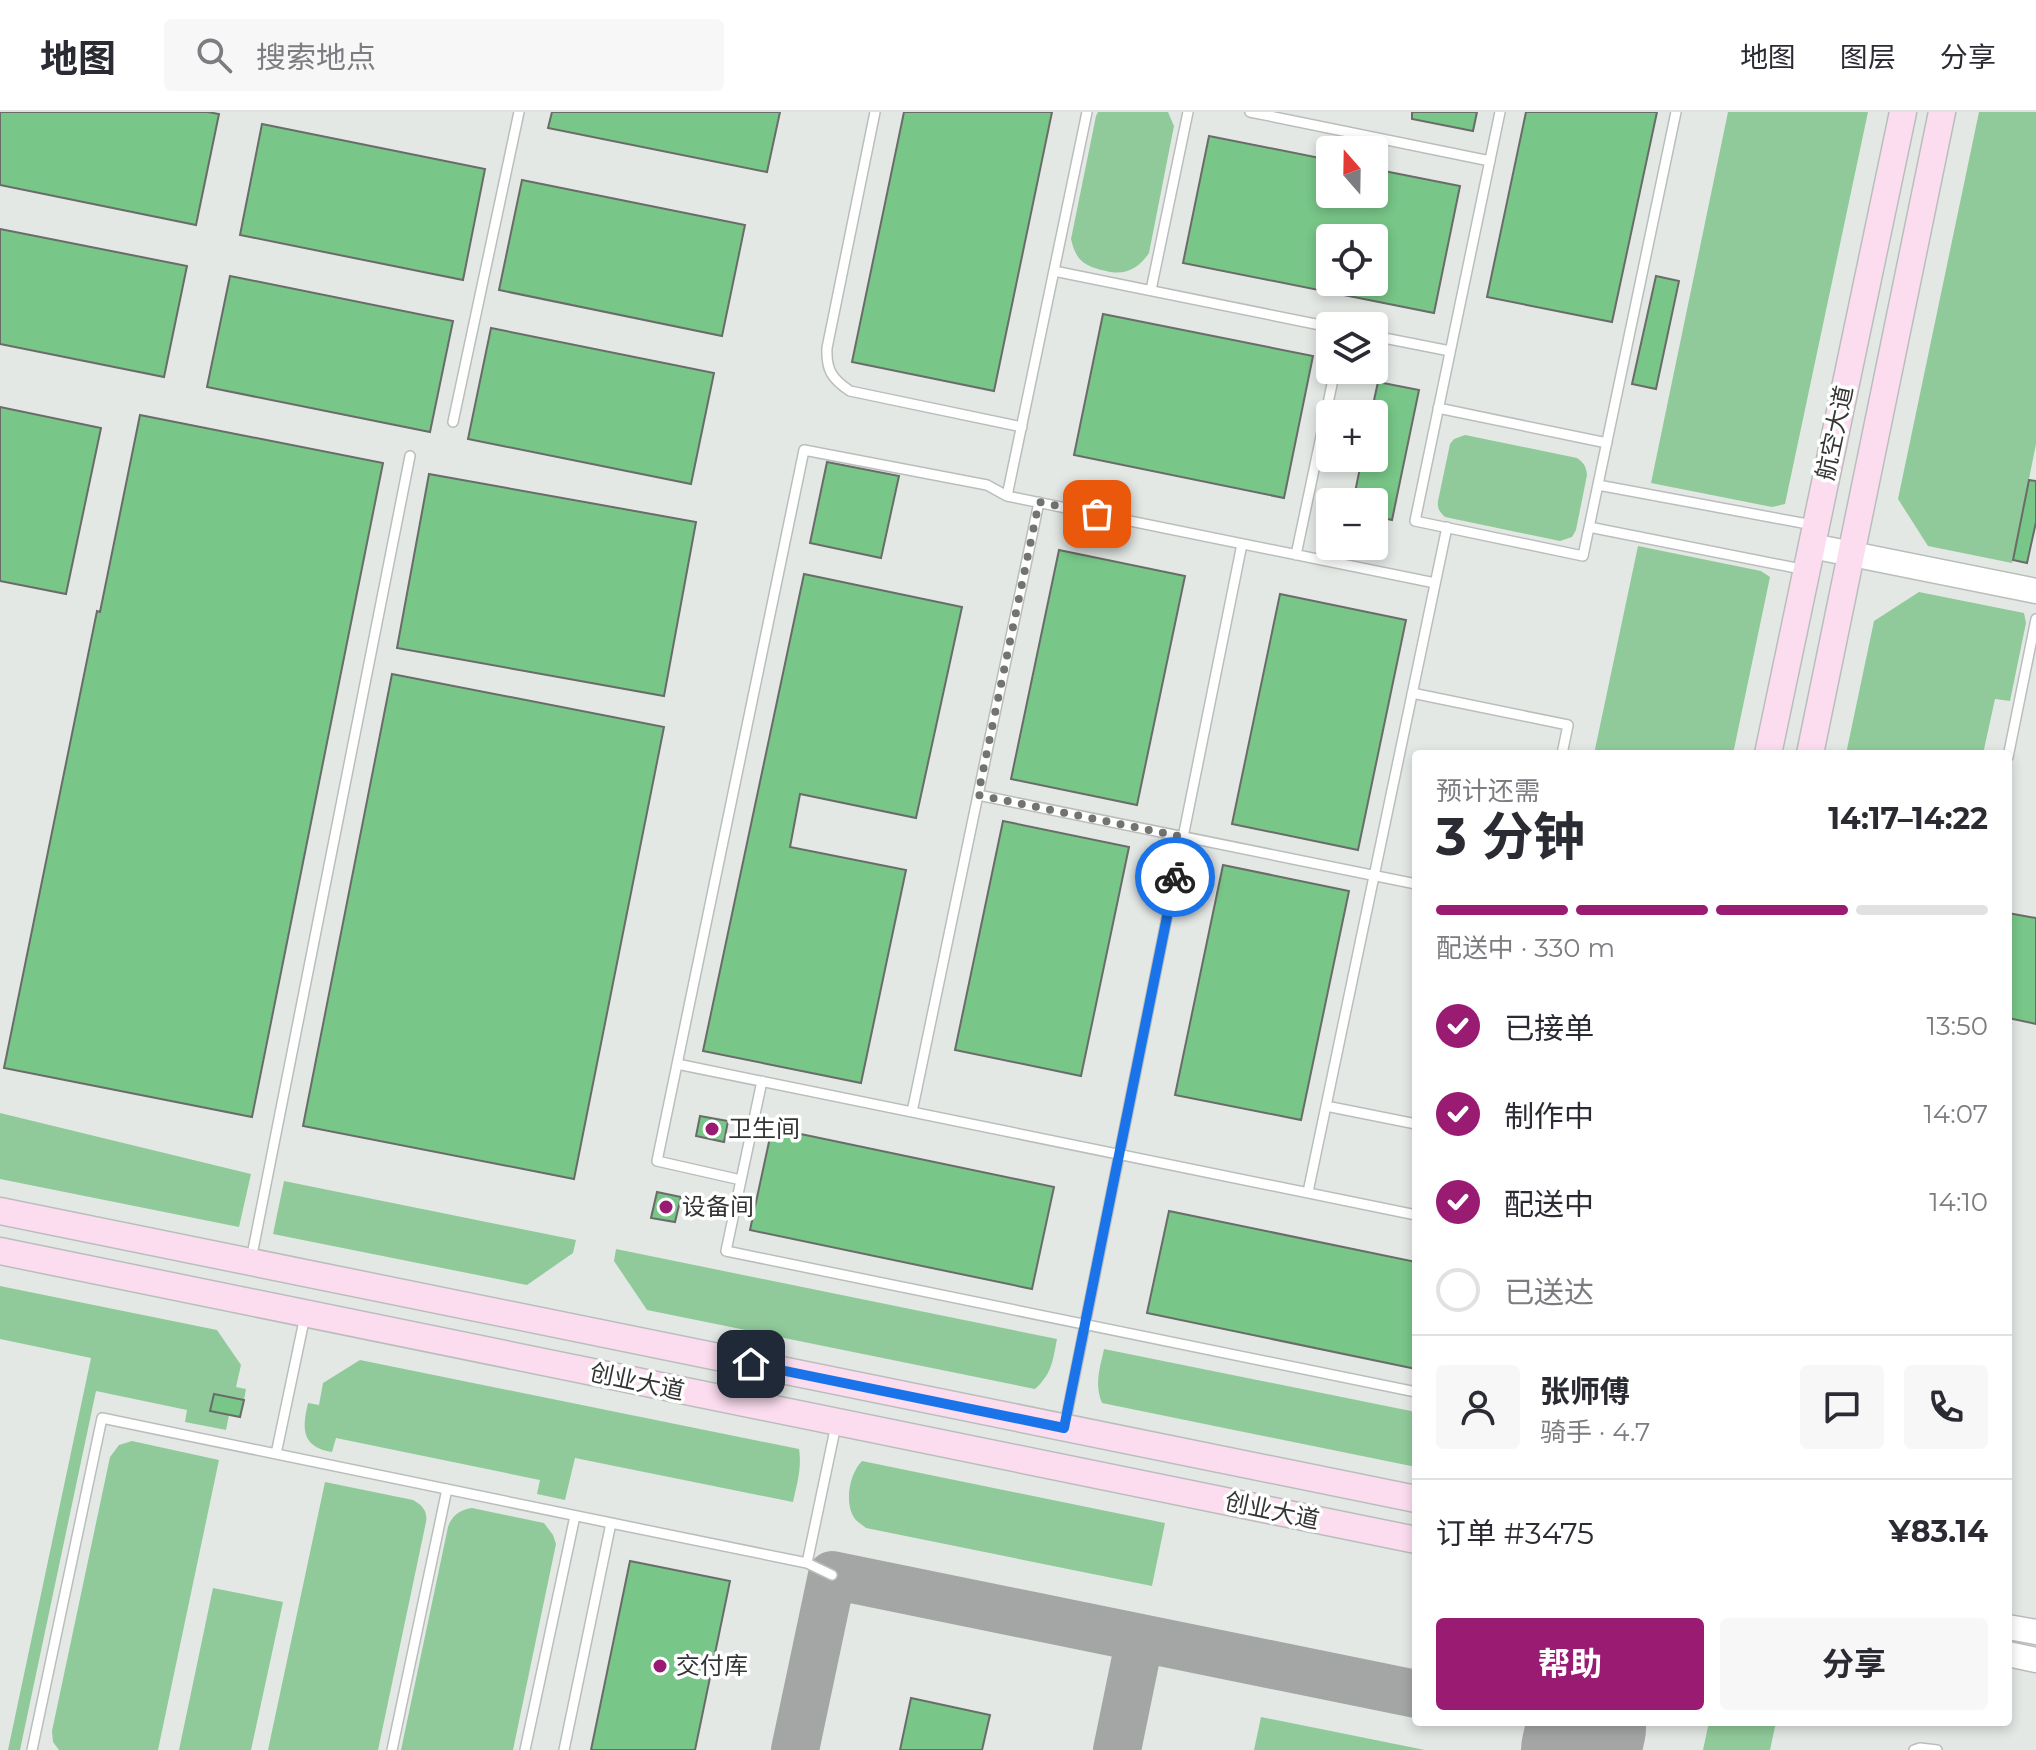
<!DOCTYPE html>
<html lang="zh">
<head>
<meta charset="utf-8">
<style>
	:root { --surface:#fff; --page:#f7f7f7; --text:#2b2b33; --muted:#7c7c81; --line:#e1e1e2; --accent:#991b72 }
	body { margin:0; font-family:Montserrat,"Noto Sans SC",sans-serif; background:var(--page); color:var(--text); height:100vh; display:flex; flex-direction:column; font-size:30px; white-space:nowrap }
	* { box-sizing:border-box; margin:0 }
	p { font-size:26px; color:var(--muted) }
	.icon { flex:none; width:44px; height:44px; fill:none; stroke:currentColor; stroke-width:2; stroke-linecap:round; stroke-linejoin:round }
	.map { position:relative; flex:1; overflow:hidden }
	.side { position:absolute; left:1412px; top:638px; width:600px; height:976px; display:flex; flex-direction:column; background:var(--surface); border-radius:8px; box-shadow:0 4px 12px #0003 }
	.side>* { flex:none }
	.needle { width:52px; rotate:340deg }
	.buttons { position:absolute; left:1316px; top:24px; display:grid; gap:16px }
	.buttons a { display:grid; place-items:center; width:72px; height:72px; border-radius:8px; background:var(--surface); box-shadow:0 4px 12px #0003; font-size:40px }
	.pin { position:absolute; display:grid; place-items:center; width:68px; height:68px; color:#fff; margin:-34px; border-radius:16px; box-shadow:0 4px 12px #0006 }
	.courier { position:absolute; display:grid; place-items:center; width:80px; height:80px; margin:-40px; border:6px solid #1a73e8; border-radius:50%; background:#fff; color:#222; box-shadow:0 2px 10px #0007 }
	.headline em { font-style:normal; font-weight:700 }
	.headline div { display:flex; flex-direction:column-reverse }
	.headline { display:flex; align-items:center; justify-content:space-between; height:136px; padding:0 24px }
	h1 { font-size:52px; font-weight:700; line-height:60px }
	.bar { display:grid; grid-template-columns:repeat(4,1fr); gap:12px 8px; align-content:center; height:96px; padding:0 24px }
	.bar i { height:10px; border-radius:6px; background:var(--line) }
	.bar .selected { background:var(--accent) }
	.bar p { grid-column:span 4 }
	.line { display:flex; align-items:center; gap:20px; padding:0 24px; border-top:2px solid var(--line) }
	.line div { flex:1 }
	.round { display:grid; place-items:center; flex:none; width:84px; height:84px; border-radius:8px; background:var(--page) }
	ol { padding:0 24px; list-style:none }
	li { display:flex; align-items:center; gap:24px; height:88px }
	li p { margin-inline-start:auto }
	li .icon { padding:8px; border-radius:50%; background:var(--accent); color:#fff; stroke-width:4 }
	li:last-child { color:var(--muted) }
	li i { width:44px; height:44px; border:4px solid var(--line); border-radius:50% }
	.action { display:flex; gap:16px; margin-top:auto; padding:16px 24px }
	.action a { flex:1; height:92px; border-radius:8px; background:var(--accent); color:#fff; font-size:32px; font-weight:700; line-height:92px; text-align:center }
	.action a+a { background:var(--page); color:var(--text) }
	header { display:flex; align-items:center; gap:48px; box-sizing:border-box; height:112px; padding:0 40px; background:var(--surface); border-bottom:2px solid var(--line) }
	header strong { font-size:38px }
	nav { display:flex; gap:44px; margin-inline-start:auto; font-size:28px }
	.search { width:560px; height:72px; background:var(--page); display:flex; align-items:center; gap:20px; box-sizing:border-box; padding:0 28px; border-radius:8px; color:var(--muted); font-size:30px }
	.map>svg:first-child { display:block }
	.green { fill:#90ca9a }
	.lines { fill:none; stroke-linecap:round; stroke-linejoin:round }
	.taxiway { stroke:#a3a6a4; stroke-width:48 }
	.runway { stroke:#a3a6a4; stroke-width:120 }
	.building { fill:#78c688; stroke:#696c69; stroke-width:2; fill-rule:evenodd }
	.service-casing { stroke:#babebb; stroke-width:12 }
	.tertiary-casing { stroke:#babebb; stroke-width:27 }
	.secondary-casing { stroke:#babebb; stroke-width:29 }
	.service { stroke:#fff; stroke-width:9 }
	.tertiary { stroke:#fff; stroke-width:24 }
	.secondary { stroke:#fcddf0; stroke-width:26 }
	.done { stroke:#727472; stroke-width:8; stroke-dasharray:0 14.4 }
	.route { stroke:#1a73e8; stroke-width:10 }
	.poi-dot { fill:#991b72; stroke:#fff; stroke-width:3 }
	.labels { text-anchor:middle; stroke-width:7; stroke-linejoin:round; paint-order:stroke }
	.street-label { font-size:24px; fill:#343634; stroke:#fff }
	.poi-label { font-size:24px; fill:#343634; stroke:#fff; text-anchor:start }
</style>
</head>
<body>
<header>
<strong>地图</strong>
<div class="search"><svg class="icon" aria-label="search" viewBox="0 0 24 24"><circle cx="10" cy="10" r="6"/><path d="M15 15l6 6"/></svg>搜索地点</div>
<nav><a>地图</a><a>图层</a><a>分享</a></nav>
</header>
<div class="map">
<svg width="2036" height="1638" viewBox="0 0 2036 1638">
	<rect width="100%" height="100%" fill="#e4e8e5"/>
	<path class="green" d="M1098,0H1168L1174,14L1149,141C1138,157 1125,164 1106,159C1084,154 1076,149 1071,127L1096,4Z
		M1728,0H1868L1785,392L1772,395L1651,371Z
		M1979,0H2036V332L2012,451L1928,434L1898,387Z
		M1465,323L1577,346C1584,351 1586,354 1587,363L1576,418L1572,425L1560,429L1445,405C1440,400 1437,397 1438,389L1450,332L1454,327Z
		M1638,434L1761,459L1770,465L1733,642H1594Z
		M1919,480L2024,501L2026,511L2010,589L1995,587L1983,642H1846L1874,509Z
		M0,1001L251,1062L239,1115L0,1067Z
		M284,1069L576,1128L573,1141L527,1173L273,1122Z
		M616,1137L1057,1227C1053,1248 1052,1262 1035,1277L647,1198L614,1149Z
		M0,1174L217,1218L241,1253L236,1275L246,1277L244,1288L214,1282L210,1299L229,1303L226,1318L185,1310L187,1298L96,1279L20,1638H8L91,1246L0,1227Z
		M1104,1237L1416,1300V1355L1102,1291C1094,1272 1100,1256 1104,1237Z
		M360,1248L799,1337C802,1355 797,1372 793,1390L575,1346L565,1388L537,1382L540,1368L336,1326L332,1340C301,1335 302,1316 308,1291L319,1293L323,1271Z
		M132,1329L219,1348L158,1638H59L53,1630L52,1619L110,1345L119,1333Z
		M862,1349L1165,1411L1152,1474L866,1416C863,1413 858,1411 855,1407C844,1392 849,1362 862,1349Z
		M325,1370L413,1388C422,1393 428,1399 426,1410L378,1638H268Z
		M472,1396L544,1411L553,1423L556,1432L513,1638H401L448,1415C452,1403 460,1398 472,1396Z
		M213,1476L283,1490L251,1638H179Z
		M1261,1605L1425,1638H1254Z
		M1709,1610H1776L1770,1638H1703Z"/>
	<g class="lines">
		<path class="taxiway" d="M1556,1610L1586,1616
			M795,1638L832,1463L1416,1582
			M1117,1638L1140,1526"/>
		<path class="runway" d="M1581,1638L1586,1616"/>
	</g>
	<path class="building" d="M0,0H208L219,2L196,113L0,73Z
		M552,0H780L767,60L548,16Z
		M904,0H1052L994,279L852,250Z
		M1412,0H1477L1473,19L1412,7Z
		M1526,0H1657L1612,210L1487,185Z
		M262,12L485,57L463,168L240,123Z
		M1209,24L1330,48V82H1374V57L1460,74L1434,201L1183,151ZM1330,126H1374V170H1330Z
		M522,68L745,113L722,224L499,178Z
		M0,117L187,154L164,265L0,232Z
		M230,164L453,209L430,320L207,275Z
		M1656,164L1679,169L1656,277L1632,272Z
		M1103,202L1313,244L1284,386L1074,343Z
		M491,216L714,261L691,372L468,327Z
		M1378,270L1419,278L1392,408L1374,404V390H1353L1362,346H1374V302H1371Z
		M0,295L101,316L66,482L0,469Z
		M140,303L383,351L252,1005L4,956L97,499L100,500Z
		M827,350L899,364L881,446L810,431Z
		M429,362L696,410L664,584L397,536Z
		M2029,368L2036,369V410L2027,451L2013,448Z
		M1059,438L1185,464L1137,693L1011,667Z
		M804,462L962,495L916,706L800,682L790,735L906,758L861,971L703,939Z
		M1280,482L1406,508L1358,738L1232,712Z
		M392,562L664,615L574,1067L303,1014Z
		M1003,709L1129,735L1081,964L955,938Z
		M1223,753L1349,779L1301,1008L1175,983Z
		M2008,801L2036,806V912L2008,906Z
		M700,1004L728,1009L724,1030L696,1024Z
		M772,1016L1054,1075L1032,1177L750,1118Z
		M657,1080L681,1085L675,1110L651,1106Z
		M1169,1099L1416,1150V1257L1147,1201Z
		M214,1282L244,1288L240,1305L210,1299Z
		M630,1449L730,1469L695,1638H591Z
		M911,1586L990,1603L982,1638H900Z"/>
	<g class="lines">
		<defs>
			<path id="service" d="M875,0L827,236C826,258 832,267 850,279L1022,315
				M1087,0L1007,384L1435,471
				M1250,0L1490,49
				M1500,0L1415,409L1583,444L1676,0
				M1054,159L1330,215
				M1151,178L1188,0
				M1374,224L1450,239
				M1438,296L1607,331
				M453,310L519,0
				M1598,373L1813,413
				M1589,415L1806,458
				M1296,443L1335,258
				M1412,581L1568,613L1562,642
				M2008,645L2036,507
				M978,683L1416,772
				M677,952L1416,1103
				M762,969L726,1139L1416,1280
				M1326,994L1416,1012
				M912,1000L1039,390
				M741,1068L657,1049L804,338L987,373L1007,384
				M1308,1080L1447,415
				M251,1148L410,344
				M1065,1312L1242,432
				M276,1342L305,1204
				M832,1463L807,1451L836,1313
				M32,1638L102,1306L611,1411
				M392,1638L447,1377
				M525,1638L575,1404
				M564,1638L611,1411L807,1451
				M1914,1638L1920,1636L1937,1638"/>
			<path id="tertiary" d="M1812,434L2036,479
				M2008,1515L2036,1520
				M2008,1542L2036,1548"/>
			<path id="secondary" d="M1768,642L1903,0
				M1810,642L1942,0
				M0,1099L1416,1387
				M0,1139L1416,1428"/>
		</defs>
		<use href="#service" class="service-casing"/>
		<use href="#tertiary" class="tertiary-casing"/>
		<use href="#secondary" class="secondary-casing"/>
		<use href="#service" class="service"/>
		<use href="#tertiary" class="tertiary"/>
		<use href="#secondary" class="secondary"/>
	</g>
	<g class="lines">
		<path class="done" d="M1097,402L1039,390L978,683L1183,725L1175,765"/>
		<path class="route" d="M751,1252L1064,1316L1175,765"/>
	</g>
	<g class="poi-dot">
		<circle cx="712" cy="1017" r="8"/>
		<circle cx="666" cy="1095" r="8"/>
		<circle cx="660" cy="1554" r="8"/>
	</g>
	<g class="labels">
		<g class="street-label">
			<text transform="translate(1835 321) rotate(-78)" y="8">航空大道</text>
			<text transform="translate(637 1270) rotate(12)" y="8">创业大道</text>
			<text transform="translate(1272 1399) rotate(12)" y="8">创业大道</text>
		</g>
		<g class="poi-label">
			<text x="728" y="1025">卫生间</text>
			<text x="682" y="1103">设备间</text>
			<text x="676" y="1562">交付库</text>
		</g>
	</g>
</svg>
<div class="buttons">
<a><svg class="needle" viewBox="-14 -14 28 28"><path d="M0-13l5 13h-10z" fill="#e53935"/><path d="M0 13l5-13h-10z" fill="#7c7c81"/></svg></a>
<a><svg class="icon" aria-label="locate" viewBox="0 0 24 24"><circle cx="12" cy="12" r="6"/><path d="M12 2v4M12 18v4M2 12h4M18 12h4"/></svg></a>
<a><svg class="icon" aria-label="layers" viewBox="0 0 24 24"><path d="M12 4l9 5-9 5-9-5zM3 14l9 5 9-5"/></svg></a>
<a>+</a>
<a>−</a>
</div>
<div class="pin" style="left:1097px;top:402px;background:#ea580c"><svg class="icon" aria-label="bag" viewBox="0 0 24 24"><path d="M5 8h14l-1 12H6zM9 8a3 3 0 0 1 6 0"/></svg></div>
<div class="pin" style="left:751px;top:1252px;background:#1f2937"><svg class="icon" aria-label="home" viewBox="0 0 24 24"><path d="M3 11l9-7 9 7M6 9v11h12V9"/></svg></div>
<div class="courier" style="left:1175px;top:765px"><svg class="icon" aria-label="bike" viewBox="0 0 24 24"><circle cx="6" cy="16" r="4"/><circle cx="18" cy="16" r="4"/><path d="M6 16l4-8h5l3 8M10 8l3 8H6M13 5h3"/></svg></div>
<section class="side">
<div class="headline"><div><h1>3 分钟</h1><p>预计还需</p></div><em>14:17–14:22</em></div>
<div class="bar"><i class="selected"></i><i class="selected"></i><i class="selected"></i><i></i><p>配送中 · 330 m</p></div>
<ol>
<li><svg class="icon" aria-label="check" viewBox="0 0 24 24"><path d="M5 12l5 5 9-10"/></svg>已接单<p>13:50</p></li>
<li><svg class="icon" aria-label="check" viewBox="0 0 24 24"><path d="M5 12l5 5 9-10"/></svg>制作中<p>14:07</p></li>
<li><svg class="icon" aria-label="check" viewBox="0 0 24 24"><path d="M5 12l5 5 9-10"/></svg>配送中<p>14:10</p></li>
<li><i></i>已送达</li>
</ol>
<div class="line" style="height:144px"><a class="round"><svg class="icon" aria-label="person" viewBox="0 0 24 24"><circle cx="12" cy="8" r="4"/><path d="M4 21q1-7 8-7t8 7"/></svg></a><div><b>张师傅</b><p>骑手 · 4.7</p></div><a class="round"><svg class="icon" aria-label="chat" viewBox="0 0 24 24"><path d="M4 5h16v11H9l-5 4z"/></svg></a><a class="round"><svg class="icon" aria-label="phone" viewBox="0 0 24 24"><path d="M5 4h4l2 5-3 2q2 4 5 5l2-3 5 2v4C11 20 4 13 5 4z"/></svg></a></div>
<div class="line" style="height:104px"><div>订单 #3475</div><b>¥83.14</b></div>
<div class="action"><a>帮助</a><a>分享</a></div>
</section>
</div>
</body>
</html>
